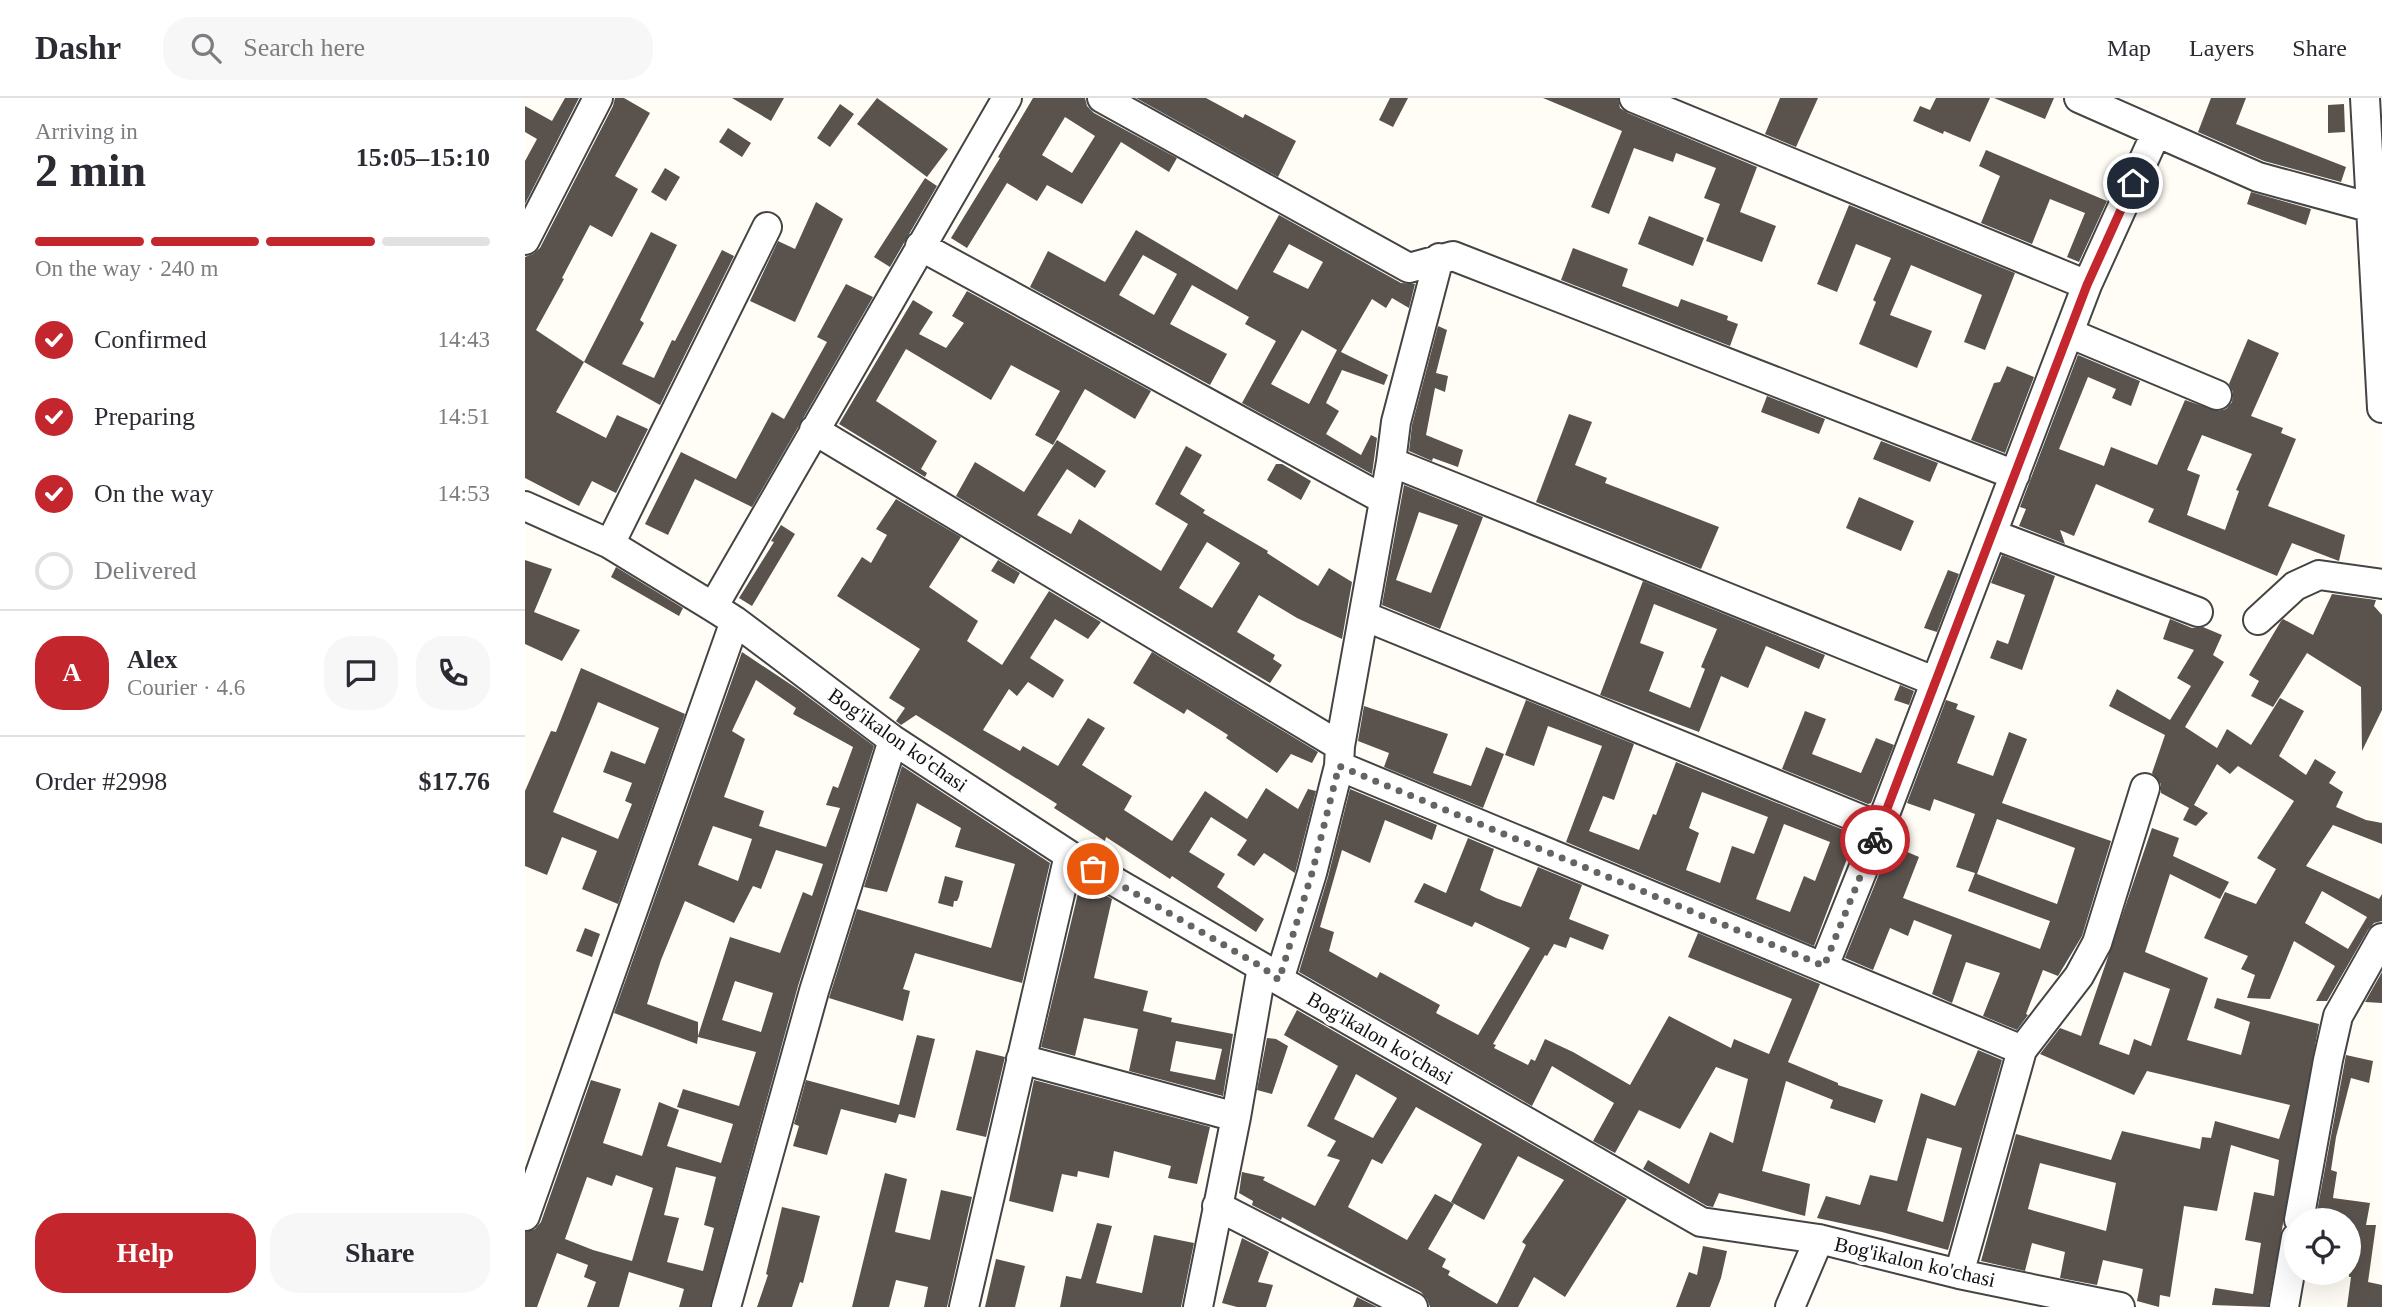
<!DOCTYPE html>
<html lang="en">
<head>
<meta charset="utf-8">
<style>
	:root { --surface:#fff; --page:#f7f7f7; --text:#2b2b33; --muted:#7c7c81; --line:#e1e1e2; --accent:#c4262e }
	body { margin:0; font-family:"Times New Roman",serif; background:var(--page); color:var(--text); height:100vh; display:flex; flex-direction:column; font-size:26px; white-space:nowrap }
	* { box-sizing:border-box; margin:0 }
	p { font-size:23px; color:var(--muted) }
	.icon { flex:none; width:38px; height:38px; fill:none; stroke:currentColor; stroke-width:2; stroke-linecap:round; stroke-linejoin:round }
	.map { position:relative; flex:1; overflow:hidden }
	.panel { display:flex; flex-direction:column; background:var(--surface); width:525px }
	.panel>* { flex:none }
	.controls { position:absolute; left:1759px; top:1110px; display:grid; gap:14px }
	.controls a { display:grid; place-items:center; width:77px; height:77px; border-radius:50%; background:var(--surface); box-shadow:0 7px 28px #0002; font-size:35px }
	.pin { position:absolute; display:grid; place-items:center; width:60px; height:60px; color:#fff; margin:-30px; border:4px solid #fff; border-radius:50%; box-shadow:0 2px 7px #0007 }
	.courier { position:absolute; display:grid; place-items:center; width:70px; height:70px; margin:-35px; border:5px solid #c4262e; border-radius:50%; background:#fff; color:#222; box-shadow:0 2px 9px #0007 }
	.head em { font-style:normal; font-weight:600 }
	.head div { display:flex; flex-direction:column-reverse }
	.head { display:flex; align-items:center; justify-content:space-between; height:119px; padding:0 35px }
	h1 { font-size:46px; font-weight:600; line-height:52px }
	.bar { display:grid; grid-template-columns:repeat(4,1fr); gap:10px 7px; align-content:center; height:84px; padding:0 35px }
	.bar i { height:9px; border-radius:5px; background:var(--line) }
	.bar .current { background:var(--accent) }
	.bar p { grid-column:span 4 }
	.line { display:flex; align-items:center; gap:18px; padding:0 35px; border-top:2px solid var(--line) }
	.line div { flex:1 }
	.round { display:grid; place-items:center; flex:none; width:74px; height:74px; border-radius:28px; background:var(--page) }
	ol { padding:0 35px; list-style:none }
	li { display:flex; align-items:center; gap:21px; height:77px }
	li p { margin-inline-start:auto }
	li .icon { padding:7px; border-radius:50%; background:var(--accent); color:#fff; stroke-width:4 }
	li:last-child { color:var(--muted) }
	li i { width:38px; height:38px; border:4px solid var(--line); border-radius:50% }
	.button { display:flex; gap:14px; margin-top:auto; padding:14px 35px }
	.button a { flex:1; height:80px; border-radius:28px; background:var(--accent); color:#fff; font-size:28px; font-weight:600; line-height:80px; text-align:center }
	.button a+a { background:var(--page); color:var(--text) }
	header { display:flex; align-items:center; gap:42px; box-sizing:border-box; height:98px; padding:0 35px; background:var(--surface); border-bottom:2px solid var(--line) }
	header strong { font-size:33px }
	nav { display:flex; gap:38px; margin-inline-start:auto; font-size:24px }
	.search { width:490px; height:63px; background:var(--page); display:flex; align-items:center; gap:18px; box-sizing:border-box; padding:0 24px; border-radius:28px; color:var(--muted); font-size:26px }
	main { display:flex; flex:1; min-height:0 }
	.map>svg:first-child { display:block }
	.building { fill:#5a524d; fill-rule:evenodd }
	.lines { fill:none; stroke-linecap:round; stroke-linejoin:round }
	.minor-casing { stroke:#444; stroke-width:32 }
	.minor { stroke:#fff; stroke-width:28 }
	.done { stroke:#646461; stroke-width:7; stroke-dasharray:0 12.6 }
	.route { stroke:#c4262e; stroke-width:9 }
	.labels { text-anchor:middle; stroke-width:7; stroke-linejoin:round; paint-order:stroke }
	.street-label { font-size:21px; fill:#111; stroke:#fff }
</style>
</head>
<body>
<header>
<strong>Dashr</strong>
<div class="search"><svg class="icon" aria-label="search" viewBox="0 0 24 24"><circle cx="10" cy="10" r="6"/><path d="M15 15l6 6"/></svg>Search here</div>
<nav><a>Map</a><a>Layers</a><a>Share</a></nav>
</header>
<main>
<section class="panel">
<div class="head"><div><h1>2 min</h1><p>Arriving in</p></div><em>15:05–15:10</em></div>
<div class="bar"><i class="current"></i><i class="current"></i><i class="current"></i><i></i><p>On the way · 240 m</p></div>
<ol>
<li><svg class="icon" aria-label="check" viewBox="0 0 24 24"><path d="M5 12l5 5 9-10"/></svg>Confirmed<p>14:43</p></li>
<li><svg class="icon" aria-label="check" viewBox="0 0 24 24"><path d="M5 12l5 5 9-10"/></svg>Preparing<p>14:51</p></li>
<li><svg class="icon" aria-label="check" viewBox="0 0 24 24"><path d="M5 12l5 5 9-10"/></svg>On the way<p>14:53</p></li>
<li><i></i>Delivered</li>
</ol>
<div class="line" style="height:126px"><b class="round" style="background:var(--accent);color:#fff">A</b><div><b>Alex</b><p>Courier · 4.6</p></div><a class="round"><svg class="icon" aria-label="chat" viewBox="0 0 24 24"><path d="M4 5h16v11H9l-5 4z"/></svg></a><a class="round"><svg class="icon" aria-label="phone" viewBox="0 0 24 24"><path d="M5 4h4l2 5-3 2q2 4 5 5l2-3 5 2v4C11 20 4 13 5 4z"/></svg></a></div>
<div class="line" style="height:91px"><div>Order #2998</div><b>$17.76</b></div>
<div class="button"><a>Help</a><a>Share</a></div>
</section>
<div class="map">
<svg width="1857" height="1209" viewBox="0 0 1857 1209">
	<rect width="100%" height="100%" fill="#fffdf5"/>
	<path class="building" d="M40,0H54L0,106V63L12,41L0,34V8L27,23Z
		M90,0H99L125,15L90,78L113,91L87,139L65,127L37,180L39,181L11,232L59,264L31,314L81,340L92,317L123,331L91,395L67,383L54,408L0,380V159L8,156L15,150L88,8Z
		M207,0H259L246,23Z
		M352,0L423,51L402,79L332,26Z
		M508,0H560L562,8L569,15L652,60L644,74L596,44L557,106L522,87L512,103L482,85L442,150L426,140L475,60L473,59ZM540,19L570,38L547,75L517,57Z
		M611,0H681L718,20L720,16L771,43L753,79Z
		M865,0H883L868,29L854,22Z
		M1018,0H1093L1095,10L1103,15L1232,69L1215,114L1251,128L1237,164L1181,143L1195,106L1179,100L1191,70L1151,55L1148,64L1109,50L1084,116L1066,109L1097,33Z
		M1255,0H1293L1271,49L1240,36Z
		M1411,0H1465L1445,44L1419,33L1418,36L1388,23L1395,8L1405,12Z
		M1469,0H1529L1520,21Z
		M1686,0H1721L1711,26L1821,69L1816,84L1739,63L1673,34Z
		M315,6L329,16L305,49L292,40Z
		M1819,6L1820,34L1803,35V7Z
		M203,30L226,45L217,59L194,44Z
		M1461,52L1582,103L1554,164L1542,159L1560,115L1525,101L1507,146L1456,125L1475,78L1454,68Z
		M140,70L155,79L141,103L126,94Z
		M400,80L412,88L365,169L349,159Z
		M1726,94L1786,111L1781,127L1722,106Z
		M291,104L318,121L270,224L225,203L253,143L270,151Z
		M1324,107L1490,175L1460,252L1439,244L1457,197L1386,167L1365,217L1407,233L1392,270L1334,246L1351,204L1348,202L1366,160L1331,146L1312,194L1292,186Z
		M754,117L876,185L890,186L884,210L867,200L861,210L847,201L816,254L863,277L859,287L817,272L801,305L814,313L801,336L836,357L846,337L852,340L847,376L717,305L751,243L720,226L724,219L667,187L645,226L702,256L685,287L505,189L523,153L580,184L611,132L712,192ZM764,146L798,164L783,191L748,174ZM618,157L652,176L629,217L594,197ZM777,232L812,252L784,306L746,286Z
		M1124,118L1179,140L1168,168L1113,146Z
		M126,134L152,147L115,222L119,225L97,266L129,280L147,242L150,243L197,152L209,158L135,307L59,264Z
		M1048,150L1103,171L1097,188L1153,209L1156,201L1203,218L1202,222L1213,226L1205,248L1036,182Z
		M321,186L348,199L227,409L170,381L143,437L120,426L156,354L211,381L247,314L259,321L302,244L292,239Z
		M442,193L626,293L610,321L560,291L528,347L510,337L535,293L486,267L466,302L381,251L351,303L412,343L396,371L402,375L400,379L314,326L388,202L408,214L394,236L421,250L439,225L427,218Z
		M913,228L922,232L911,275L923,278L920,294L910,290L901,337L938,352L933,369L908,360L907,363L884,353L887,327Z
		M1723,241L1754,255L1726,318L1758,330L1756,335L1771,341L1743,408L1820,437L1814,463L1767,445L1752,478L1623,424L1629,411L1571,386L1549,438L1535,432L1540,446L1494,428L1501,411L1495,409L1553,257L1615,283L1606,308L1587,300L1591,291L1563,279L1534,351L1579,368L1586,349L1632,367L1660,302L1693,313L1701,311L1707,304L1708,294L1704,286ZM1677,337L1727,356L1711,392L1714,393L1700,432L1662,417L1675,377L1662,372Z
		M1482,268L1509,279L1480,355L1446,342L1469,285L1475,284Z
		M1242,298L1300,321L1294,336L1236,314Z
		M1044,316L1067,324L1050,367L1082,380L1080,385L1194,429L1176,471L1011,404Z
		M532,342L581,373L570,390L542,371L512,417L546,436L554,421L636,473L663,426L630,406L661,348L677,357L655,396L680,412L678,415L743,453L742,455L793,488L804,470L827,484L817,541L772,520L734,497L712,534L750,557L748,561L757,567L745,585L431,398L450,364L499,394ZM682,444L715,465L687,510L654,490Z
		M1356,343L1413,365L1405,384L1348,361Z
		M751,366H757L786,383L776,402L742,382Z
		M879,387L958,419L915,531L857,507ZM894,414L933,427L906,495L871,482Z
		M1334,399L1389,423L1376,453L1321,430Z
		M371,401L436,439L404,489L453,523L442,543L477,567L524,493L576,524L563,541L530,521L505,560L539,582L528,600L503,584L492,598L484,591L458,632L495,653L498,648L533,668L563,620L580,630L557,667L607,698L599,712L647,743L680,693L722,721L741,690L773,711L783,691L791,693L770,775L739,755L729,768L712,757L722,742L686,719L664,754L700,776L692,789L739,821L731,834L647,778L645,781L581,739L580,743L529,710L532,706L391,617L376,627L371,623L380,610L364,600L395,551L312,498L337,459L346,465L362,437L351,431Z
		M256,427L270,436L227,508L214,500L249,444L246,443Z
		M1477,457L1530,478L1497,572L1465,560L1472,542L1483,546L1500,497L1466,485Z
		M0,462L27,471L9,514L55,532L37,563L0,546Z
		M473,462L495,475L489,486L466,473Z
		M91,469L158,510L154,518L86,479Z
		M1423,472L1434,476L1412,534L1399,530Z
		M1118,483L1300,557L1294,571L1241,548L1223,590L1196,578L1174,634L1075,597ZM1129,506L1192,531L1176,569L1180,571L1165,610L1124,593L1139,554L1115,545Z
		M1807,496L1851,502L1849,508L1857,517V612L1837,653L1836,589L1782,555L1748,609L1726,598L1734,583L1724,577L1756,523L1758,521L1788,537Z
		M1645,521L1667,530L1678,529L1697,537L1688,557L1699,564L1660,629L1692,650L1702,631L1726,647L1755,600L1779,613L1754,658L1781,677L1790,661L1811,674L1804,685L1818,694L1811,709L1841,722L1857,725V746L1808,727L1781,768L1854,801L1857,796V823L1849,825L1843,832L1802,903H1791L1810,868L1769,843L1745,901L1722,900L1730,877L1716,871L1723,858L1679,840L1700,794L1731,806L1751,771L1732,760L1769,703L1713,668L1705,676L1692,666L1669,707L1683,715L1671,728L1658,722L1664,710L1636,695V686L1627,675L1640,637L1584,608L1592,591L1645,622L1666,588L1652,580L1669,552L1638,541ZM1797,793L1842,819L1823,851L1780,825Z
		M217,554L271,590L349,648L273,888L185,1209H154L159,1191L104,1174L94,1209H62L71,1184L59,1179L63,1167L32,1155L12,1209H0V1134L10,1131L16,1124L66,982L96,991L78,1045L117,1058L134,1004L154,1012L142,1048L196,1065L208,1026L152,1009L158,991L214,1008L231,954L173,939L172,946L89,915ZM231,582L271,610L268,616L328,649L313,690L308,688L301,707L315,710L301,749L234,728L239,713L199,699L220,641L207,633ZM188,728L227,741L213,783L173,767ZM251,752L298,766L287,798L278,794L255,855L205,839L173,938V924L122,906L136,862L160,803L209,825L228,788L236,791ZM210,883L248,895L236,934L197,922ZM151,1069L191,1079L179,1127L189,1130L178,1173L142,1164L154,1120L139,1117ZM91,1077L128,1090L107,1163L68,1152L40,1141L62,1079L87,1088Z
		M627,554L793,654L787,665L766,656L752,675L701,640L703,637L662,611L659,616L608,585Z
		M56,570L160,616L93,806L57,791L72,753L37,739L22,777L0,768V693L26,633L31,634ZM73,604L134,630L120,666L86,653L78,674L107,685L100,703L107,706L93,741L28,714Z
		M1375,587L1389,593L1384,607L1369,602Z
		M1001,602L1109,646L1089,702L1078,698L1064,733L1114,752L1128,716L1131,717L1151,664L1331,737L1289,848L1041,744L1077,648L1023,628L1009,668L980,657ZM1177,694L1243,719L1229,756L1207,748L1195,785L1161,772L1174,735L1164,730ZM1259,726L1305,744L1290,783L1279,778L1265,814L1231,801Z
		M1421,602L1433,606L1431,611L1450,618L1432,665L1468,678L1484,634L1502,641L1477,705L1586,743L1557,838L1533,878L1518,872L1501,916L1503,917L1492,932L1458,918L1475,875L1441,864L1427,905L1407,896L1427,837L1389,822L1383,838L1365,830L1348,872L1320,860L1366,747L1394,759L1378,800L1515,851L1525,823L1443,793L1450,775L1431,769L1450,716L1409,701L1405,713L1382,705ZM1472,721L1550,750L1532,806L1452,776Z
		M839,608L923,636L908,675L946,688L961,649L979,656L958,710L859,669L864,655L833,643Z
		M1280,613L1301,621L1287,656L1336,675L1351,640L1369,647L1346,705L1343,706L1257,671Z
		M377,668L525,765L497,885L390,855L378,891L385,893L378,923L304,900L332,811L466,850L490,766L430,749L436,730L392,705L362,794L339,789Z
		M825,691L912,727L907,742L860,722L845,765L817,752L795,829L809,834L804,853L852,880L855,874L915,907L911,915L953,937L1005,850L950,824L947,829L889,804L899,785L921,795L943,740L969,751L955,792L971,800L996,809L1013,769L1057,787L1044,821L1084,837L1078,852L1045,839L1041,850L1029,846L1022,858L1020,857L968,946L971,947L969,950L1003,967L1006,961L1010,963L1020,941L1048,954L1105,987L1144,918L1206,950L1209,941L1244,956L1267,901L1163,859L1173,835L1295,886L1263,964L1313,985V987L1358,1002L1350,1025L1305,1010L1308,1002L1261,983L1237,1073L1285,1086L1280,1118L1194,1095L1188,1109L1182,1108L1118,1071L1123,1062L1164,1086L1185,1034L1208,1045L1223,981L1191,969L1155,1031L1114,1012L1090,1055L1068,1043L1089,1005L1027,968L1007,1008L774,874L803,779Z
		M1627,730L1654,740L1648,758L1704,784L1695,801L1645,776L1620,854L1683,880L1662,942L1716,957L1725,924L1689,910L1692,900L1794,926L1743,1209L1687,1207L1690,1190L1728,1196L1736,1145L1720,1142L1729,1094L1749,1098L1754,1062L1706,1047L1692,1113L1659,1108L1645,1199L1635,1197L1634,1209L1612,1203L1618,1171L1578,1162L1572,1187L1535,1180L1540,1154L1507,1145L1500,1173L1456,1163L1491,1036L1586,1062L1597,1033L1675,1051L1677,1039L1686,1040L1690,1023L1754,1041L1765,1007L1622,973L1609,997L1515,956L1535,930L1556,938ZM1599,874L1645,891L1626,948L1609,941L1604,957L1574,946ZM1515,1065L1591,1085L1581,1133L1503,1111Z
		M420,778L438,783L434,799L432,803H429L428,809L413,805Z
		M556,783L587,801L569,880L623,893L618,913L647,920L646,924L708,936L698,998L604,973L613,931L559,920L550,958L516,949ZM651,943L697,951L690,982L645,973Z
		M60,830L75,836L67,859L51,853Z
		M1857,874V905L1840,904Z
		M772,912L1102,1101L1040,1199L1009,1179L993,1209H905L902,1201L896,1194L757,1119L756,1122L727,1107L728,1103L714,1095L717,1074L740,1079L738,1082L790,1108L815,1062L802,1058L811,1043L782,1028L813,968L759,937ZM831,976L872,1000L848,1040L809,1021ZM891,1009L957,1046L926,1104L959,1122L993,1058L1039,1082L997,1144L1001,1147L972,1206L923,1177L925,1173L917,1169L921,1161L903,1151L929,1106L910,1096L882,1142L823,1109L847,1061L857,1066Z
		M392,937L410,941L390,1020L374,1016L371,1025L316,1011L302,1057L268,1048L274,1028L269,1026L281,982L374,1007Z
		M742,940L751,941L763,948L747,996L732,992Z
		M451,952L480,959L461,1039L431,1032Z
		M1453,952L1477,962L1423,1152L1357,1134L1292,1120L1301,1098L1335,1107L1345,1077L1372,1083L1396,995L1430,1008ZM1402,1040L1437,1050L1418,1124L1382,1113Z
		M1821,957L1848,963L1844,985L1826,980L1811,1039L1806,1072L1812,1074L1808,1100L1845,1105L1841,1127H1851L1843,1184L1857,1187V1209H1822L1826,1179H1824V1122L1791,1119Z
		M509,982L685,1029L672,1086L643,1080L646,1068L589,1053L584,1080L553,1073L552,1079L537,1076L528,1114L484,1103Z
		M360,1075L382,1081L370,1134L405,1142L416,1092L447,1099L422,1209H399L403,1189L371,1182L364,1209H327Z
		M257,1109L295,1118L278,1185L275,1184L267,1209H232L243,1177L241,1176Z
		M572,1125L587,1128L571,1185L617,1195L629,1137L669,1145L656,1209H535L541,1178L556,1181Z
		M717,1140L744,1154L733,1184L748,1187L741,1209H712L697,1205Z
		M1178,1148L1202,1153L1196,1180L1185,1209H1151L1164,1174L1172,1177Z
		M471,1161L500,1168L490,1209H460Z
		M832,1199L852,1209H828Z"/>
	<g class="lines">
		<defs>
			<path id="minor" d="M577,0L884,170L928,158L1490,377
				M1109,0L1562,187
				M1554,0L1733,79L1847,110
				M1840,0L1857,310
				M0,142L73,0
				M395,148L858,401
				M1544,235L1692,297
				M289,332L815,648
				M866,364L1409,583
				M0,408L85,446L188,509L210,523L368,642L544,757L737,869L754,882L1176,1124L1294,1141L1434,1176L1595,1209
				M1467,436L1673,514
				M85,446L242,129
				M188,509L482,0
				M839,518L1355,729
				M1733,522L1770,488L1794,477L1857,486
				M814,668L1497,952
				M1299,868L1355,729L1562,187L1631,35
				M754,882L787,775L814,668L815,648L866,364L871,324L914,160
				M496,961L711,1019
				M692,1108L888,1209
				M0,1118L210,523
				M1774,1122L1803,962L1813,918L1857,840
				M1434,1176L1497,952L1554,878L1572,845L1620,690
				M201,1209L289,893L368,642
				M439,1209L544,757
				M673,1209L711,1019L737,869
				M1265,1209L1294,1141
				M1759,1209L1771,1140"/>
		</defs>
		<use href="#minor" class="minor-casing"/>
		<use href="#minor" class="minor"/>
	</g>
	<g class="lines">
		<path class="done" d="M568,771L737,869L754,882L787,775L814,668L1299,868L1350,742"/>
		<path class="route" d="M1350,742L1562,187L1608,85"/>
	</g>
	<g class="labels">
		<g class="street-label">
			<text transform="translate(373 642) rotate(35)" y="7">Bog'ikalon ko'chasi</text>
			<text transform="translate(855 940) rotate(30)" y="7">Bog'ikalon ko'chasi</text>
			<text transform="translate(1390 1164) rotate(13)" y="7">Bog'ikalon ko'chasi</text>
		</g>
	</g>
</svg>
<div class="controls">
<a><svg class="icon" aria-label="locate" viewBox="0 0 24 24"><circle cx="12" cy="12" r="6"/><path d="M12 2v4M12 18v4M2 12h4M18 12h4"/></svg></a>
</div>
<div class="pin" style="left:568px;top:771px;background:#ea580c"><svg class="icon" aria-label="bag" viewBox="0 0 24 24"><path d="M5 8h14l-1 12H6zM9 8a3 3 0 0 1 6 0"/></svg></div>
<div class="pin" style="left:1608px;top:85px;background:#1f2937"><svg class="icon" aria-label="home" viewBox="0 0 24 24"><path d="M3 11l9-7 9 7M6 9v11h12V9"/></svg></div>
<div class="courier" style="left:1350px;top:742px"><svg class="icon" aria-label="bike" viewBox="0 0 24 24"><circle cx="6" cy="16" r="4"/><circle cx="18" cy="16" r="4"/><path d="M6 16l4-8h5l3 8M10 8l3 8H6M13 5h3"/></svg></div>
</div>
</main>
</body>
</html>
